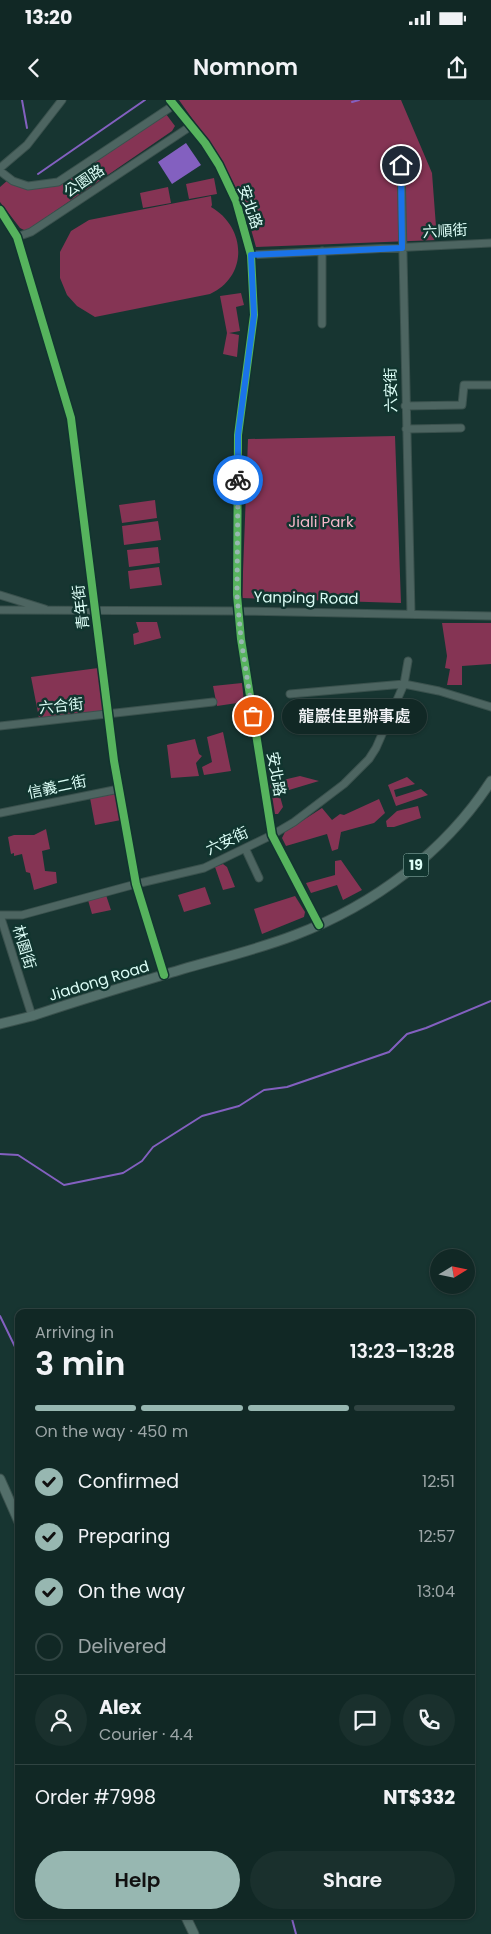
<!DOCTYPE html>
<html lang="en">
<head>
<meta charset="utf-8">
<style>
	:root { --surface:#112825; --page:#1a302d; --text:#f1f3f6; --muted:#9ca6a7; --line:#304442; --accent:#97b7b1 }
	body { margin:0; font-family:Poppins,"Noto Sans TC",sans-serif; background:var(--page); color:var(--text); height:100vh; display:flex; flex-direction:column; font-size:19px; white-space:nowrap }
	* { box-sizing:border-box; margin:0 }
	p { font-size:16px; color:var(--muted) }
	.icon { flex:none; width:28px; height:28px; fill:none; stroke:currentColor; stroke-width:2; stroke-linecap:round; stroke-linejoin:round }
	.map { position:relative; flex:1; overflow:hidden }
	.panel { position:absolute; left:15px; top:1209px; width:460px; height:610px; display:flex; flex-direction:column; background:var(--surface); border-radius:10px; box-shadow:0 1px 4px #0004,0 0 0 1px var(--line) }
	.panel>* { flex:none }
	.needle { width:32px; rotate:80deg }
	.tools { position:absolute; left:430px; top:1149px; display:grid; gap:10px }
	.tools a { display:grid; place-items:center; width:45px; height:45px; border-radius:50%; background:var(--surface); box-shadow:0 1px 4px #0004,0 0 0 1px var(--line); font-size:25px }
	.pin { position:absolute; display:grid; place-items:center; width:42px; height:42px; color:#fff; margin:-21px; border:2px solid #fff; border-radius:50%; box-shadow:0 1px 5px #0007 }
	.courier { position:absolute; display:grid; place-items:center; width:50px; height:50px; margin:-25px; border:4px solid #1a73e8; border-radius:50%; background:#fff; color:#222; box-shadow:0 1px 6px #0007 }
	.bubble { position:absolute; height:35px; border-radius:18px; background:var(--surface); box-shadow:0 1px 4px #0004,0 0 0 1px var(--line); font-size:16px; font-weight:600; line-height:35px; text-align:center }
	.overview em { font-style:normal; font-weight:600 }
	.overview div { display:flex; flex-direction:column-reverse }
	.overview { display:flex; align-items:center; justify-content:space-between; height:85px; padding:0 20px }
	h1 { font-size:32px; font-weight:600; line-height:38px }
	.bar { display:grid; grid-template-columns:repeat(4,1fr); gap:8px 5px; align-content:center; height:60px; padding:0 20px }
	.bar i { height:6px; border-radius:4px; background:var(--line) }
	.bar .active { background:var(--accent) }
	.bar p { grid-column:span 4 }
	.line { display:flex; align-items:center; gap:12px; padding:0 20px; border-top:1px solid var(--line) }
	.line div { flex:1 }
	.round { display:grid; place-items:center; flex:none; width:52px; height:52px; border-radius:26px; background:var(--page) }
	ol { padding:0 20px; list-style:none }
	li { display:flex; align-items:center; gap:15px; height:55px }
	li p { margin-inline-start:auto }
	li .icon { padding:5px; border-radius:50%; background:var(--accent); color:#111; stroke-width:4 }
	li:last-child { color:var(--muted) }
	li i { width:28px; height:28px; border:2px solid var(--line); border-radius:50% }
	.primary-button { display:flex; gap:10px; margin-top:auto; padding:10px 20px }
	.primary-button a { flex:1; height:58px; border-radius:30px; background:var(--accent); color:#111; font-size:20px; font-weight:600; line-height:58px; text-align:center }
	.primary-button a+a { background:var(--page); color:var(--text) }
	.status { display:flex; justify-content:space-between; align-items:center; height:35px; padding:0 25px; background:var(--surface); direction:ltr }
	.status svg { height:14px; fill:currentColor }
	header { display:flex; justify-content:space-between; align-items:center; height:65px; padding:0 20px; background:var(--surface); font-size:22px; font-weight:600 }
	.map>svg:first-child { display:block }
	.green { fill:#853454 }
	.water { fill:#8360c0 }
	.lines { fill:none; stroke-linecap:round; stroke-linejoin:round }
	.stream { stroke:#8360c0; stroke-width:2 }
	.minor-casing { stroke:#3a514d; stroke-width:9 }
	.major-casing { stroke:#3a514d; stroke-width:11 }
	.minor { stroke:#4d6561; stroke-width:7 }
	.major { stroke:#536f6a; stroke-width:9 }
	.cycleway-casing { stroke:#11352f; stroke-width:11 }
	.cycleway { stroke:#56b35d; stroke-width:8 }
	.done { stroke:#97b7b1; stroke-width:5; stroke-dasharray:0 9 }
	.route { stroke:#1a73e8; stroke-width:6 }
	.labels { text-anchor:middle; stroke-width:5; stroke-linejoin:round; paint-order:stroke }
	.shield { fill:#11352f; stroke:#9fc1ba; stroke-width:1 }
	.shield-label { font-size:14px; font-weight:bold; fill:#dcfdf6 }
	.street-label { font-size:15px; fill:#dcfdf6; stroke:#11352f }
	.park-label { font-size:15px; fill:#f6b7c9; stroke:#11352f }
</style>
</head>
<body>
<div class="status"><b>13:20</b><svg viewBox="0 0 49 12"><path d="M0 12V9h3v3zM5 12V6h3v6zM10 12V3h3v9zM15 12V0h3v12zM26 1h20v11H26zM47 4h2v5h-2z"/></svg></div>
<header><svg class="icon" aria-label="back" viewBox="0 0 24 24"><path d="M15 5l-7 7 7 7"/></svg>Nomnom<svg class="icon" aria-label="share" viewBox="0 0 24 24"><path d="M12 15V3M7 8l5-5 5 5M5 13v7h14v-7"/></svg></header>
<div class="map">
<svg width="491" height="1834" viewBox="0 0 491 1834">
	<rect width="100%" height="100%" fill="#173531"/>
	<path class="green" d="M179,0H401L432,73L437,140L256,147L243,101L220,58Z
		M166,14L175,26L172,31L26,131L20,128L0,102V87L8,80L51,86Z
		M214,78L217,94L189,99L186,84Z
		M168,87L171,103L143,108L140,93Z
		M211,96L212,105L211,107C246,127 249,176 210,194L95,217L77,206L67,195L60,178V152L71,131L89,120Z
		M241,193L244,205L236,207L240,231L229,233L239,235L237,257L223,254L227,233L220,196Z
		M395,336L401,503L242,498L248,339Z
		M155,400L157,418L122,423L119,405Z
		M158,421L161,440L124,445L122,426Z
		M158,447L160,463L129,467L127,450Z
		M159,467L162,485L130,489L128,471Z
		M136,522H157L161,538L134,545L133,534L139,532Z
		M442,523H491V564L462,566V585H447L450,569L445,568L447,556Z
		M98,568L103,607L101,613L39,618L31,577Z
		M242,583L244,602L217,606L213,586Z
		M223,632L231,671L204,675L202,667L212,662L207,637Z
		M195,639L199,654L202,656L196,663L199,676L171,678L167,645Z
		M300,676L319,681L279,693L283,707L278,714H275L270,683Z
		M407,677L415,684L394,690L396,697L421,689L428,695L396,706L388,685Z
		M112,693L116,695L121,720L95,725L90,698Z
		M379,699L385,713L374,723L341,732L338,749L332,751L327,734L286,746L282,738L285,732L322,708L332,720L340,714L344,715Z
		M418,706L421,718L394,727H387L386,721L397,711Z
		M46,729L50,749L42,751L45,771L56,772L57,783L34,790L30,773L26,772L22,754L14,756V753L11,754L8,737L14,735H34Z
		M341,760L362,790L343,800L337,785L311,793L306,783L335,775V761Z
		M223,764L227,767L235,787L223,790L215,767Z
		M205,787L211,804L184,812L178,795Z
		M106,795L111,810L92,814L88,800Z
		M295,796L305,812L304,817L262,834L254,809Z"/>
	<path class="water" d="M186,43L201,65L172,84L158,62Z"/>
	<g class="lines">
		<path class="stream" d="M22,0L27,28
			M352,2L359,0
			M38,74L145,0
			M0,1054L18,1055L64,1085L123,1073L142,1061L153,1047L202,1016L239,1006L264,990L287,987L389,952L407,934L426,928L491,901
			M0,1216L19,1255
			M291,1815L296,1834"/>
		<defs>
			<path id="minor" d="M170,0L205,43L219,65L236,101L251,155L254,215L238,335L237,495L241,539L272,735L319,825
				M401,65L411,514
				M0,68L27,45L62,0
				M0,71L13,81L28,86L58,82L174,5
				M0,110L17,137L71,318L114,661L136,784L164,875
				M17,137L31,132L191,26
				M251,155L491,143
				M322,224V151
				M405,306L462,305L464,285H491
				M406,329L461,328
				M0,495L45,509
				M0,510L239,511L491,516
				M290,594L404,584L439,591L491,607
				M0,626L213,602
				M0,713L119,689
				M245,748L259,778
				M0,815H22L136,784L204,768L272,735L294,722L344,684L369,659L376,648L404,584L408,561
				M0,815L32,916"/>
			<path id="major" d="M0,924L32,916C82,899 133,884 183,869C221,858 259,849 295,835C374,805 445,752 491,681
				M0,1379L19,1422
				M185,1815L194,1834"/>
		</defs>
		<use href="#minor" class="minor-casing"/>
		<use href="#major" class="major-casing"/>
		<use href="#minor" class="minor"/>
		<use href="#major" class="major"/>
		<defs>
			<path id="cycleway" d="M170,0L205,43L219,65L236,101L251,155L254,215L238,335L237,495L241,539L272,735L319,825
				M0,110L17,137L71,318L114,661L136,784L164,875"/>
		</defs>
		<use href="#cycleway" class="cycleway-casing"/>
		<use href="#cycleway" class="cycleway"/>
	</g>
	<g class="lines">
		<path class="done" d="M238,380L237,495L241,539L253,616"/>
		<path class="route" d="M238,380V335L254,215L251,155L402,148L401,65"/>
	</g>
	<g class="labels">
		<rect class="shield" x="403.5" y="753.5" width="25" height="23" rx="4"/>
		<g class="shield-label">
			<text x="416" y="770">19</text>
		</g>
		<g class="street-label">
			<text transform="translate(84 81) rotate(-34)" y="5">公園路</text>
			<text transform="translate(250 107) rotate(71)" y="5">安北路</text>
			<text transform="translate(445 131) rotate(-3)" y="5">六順街</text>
			<text transform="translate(391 290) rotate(-91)" y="5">六安街</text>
			<text transform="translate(306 498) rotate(1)" y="5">Yanping Road</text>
			<text transform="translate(81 507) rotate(-97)" y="5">青年街</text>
			<text transform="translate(61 606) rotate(-6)" y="5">六合街</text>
			<text transform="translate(276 674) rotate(80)" y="5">安北路</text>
			<text transform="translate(57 687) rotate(-12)" y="5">信義二街</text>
			<text transform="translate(227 741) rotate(-25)" y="5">六安街</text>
			<text transform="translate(24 847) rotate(73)" y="5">林園街</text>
			<text transform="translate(99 881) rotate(-17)" y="5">Jiadong Road</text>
		</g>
		<g class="park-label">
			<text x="321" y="427">Jiali Park</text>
		</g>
	</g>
</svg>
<div class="tools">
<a><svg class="needle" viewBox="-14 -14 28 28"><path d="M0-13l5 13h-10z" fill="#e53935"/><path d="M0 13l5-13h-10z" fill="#9ca6a7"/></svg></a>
</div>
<div class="pin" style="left:253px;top:616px;background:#ea580c"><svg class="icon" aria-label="bag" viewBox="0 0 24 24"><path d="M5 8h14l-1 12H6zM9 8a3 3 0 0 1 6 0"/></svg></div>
<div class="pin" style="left:401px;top:65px;background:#1f2937"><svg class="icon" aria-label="home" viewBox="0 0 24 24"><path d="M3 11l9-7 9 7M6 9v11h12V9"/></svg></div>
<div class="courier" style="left:238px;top:380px"><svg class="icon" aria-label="bike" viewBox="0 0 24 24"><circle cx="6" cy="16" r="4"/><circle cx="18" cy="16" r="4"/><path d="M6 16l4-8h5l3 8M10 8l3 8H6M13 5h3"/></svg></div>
<div class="bubble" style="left:282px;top:599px;width:145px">龍巖佳里辦事處</div>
<section class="panel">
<div class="overview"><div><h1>3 min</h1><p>Arriving in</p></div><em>13:23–13:28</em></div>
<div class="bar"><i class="active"></i><i class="active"></i><i class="active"></i><i></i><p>On the way · 450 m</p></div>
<ol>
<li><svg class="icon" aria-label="check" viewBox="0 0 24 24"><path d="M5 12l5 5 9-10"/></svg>Confirmed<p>12:51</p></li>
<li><svg class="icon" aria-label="check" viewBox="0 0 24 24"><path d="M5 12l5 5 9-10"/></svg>Preparing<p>12:57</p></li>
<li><svg class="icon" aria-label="check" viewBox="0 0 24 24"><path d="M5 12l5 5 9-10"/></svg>On the way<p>13:04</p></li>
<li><i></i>Delivered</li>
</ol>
<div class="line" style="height:90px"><a class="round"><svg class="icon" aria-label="person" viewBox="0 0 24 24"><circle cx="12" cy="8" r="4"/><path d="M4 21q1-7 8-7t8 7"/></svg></a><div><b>Alex</b><p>Courier · 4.4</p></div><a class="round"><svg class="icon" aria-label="chat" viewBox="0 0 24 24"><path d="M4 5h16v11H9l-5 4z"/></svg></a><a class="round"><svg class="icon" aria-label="phone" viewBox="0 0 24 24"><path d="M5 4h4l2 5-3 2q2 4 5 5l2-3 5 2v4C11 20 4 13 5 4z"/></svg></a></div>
<div class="line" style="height:65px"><div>Order #7998</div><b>NT$332</b></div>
<div class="primary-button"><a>Help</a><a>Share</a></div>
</section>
</div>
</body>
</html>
